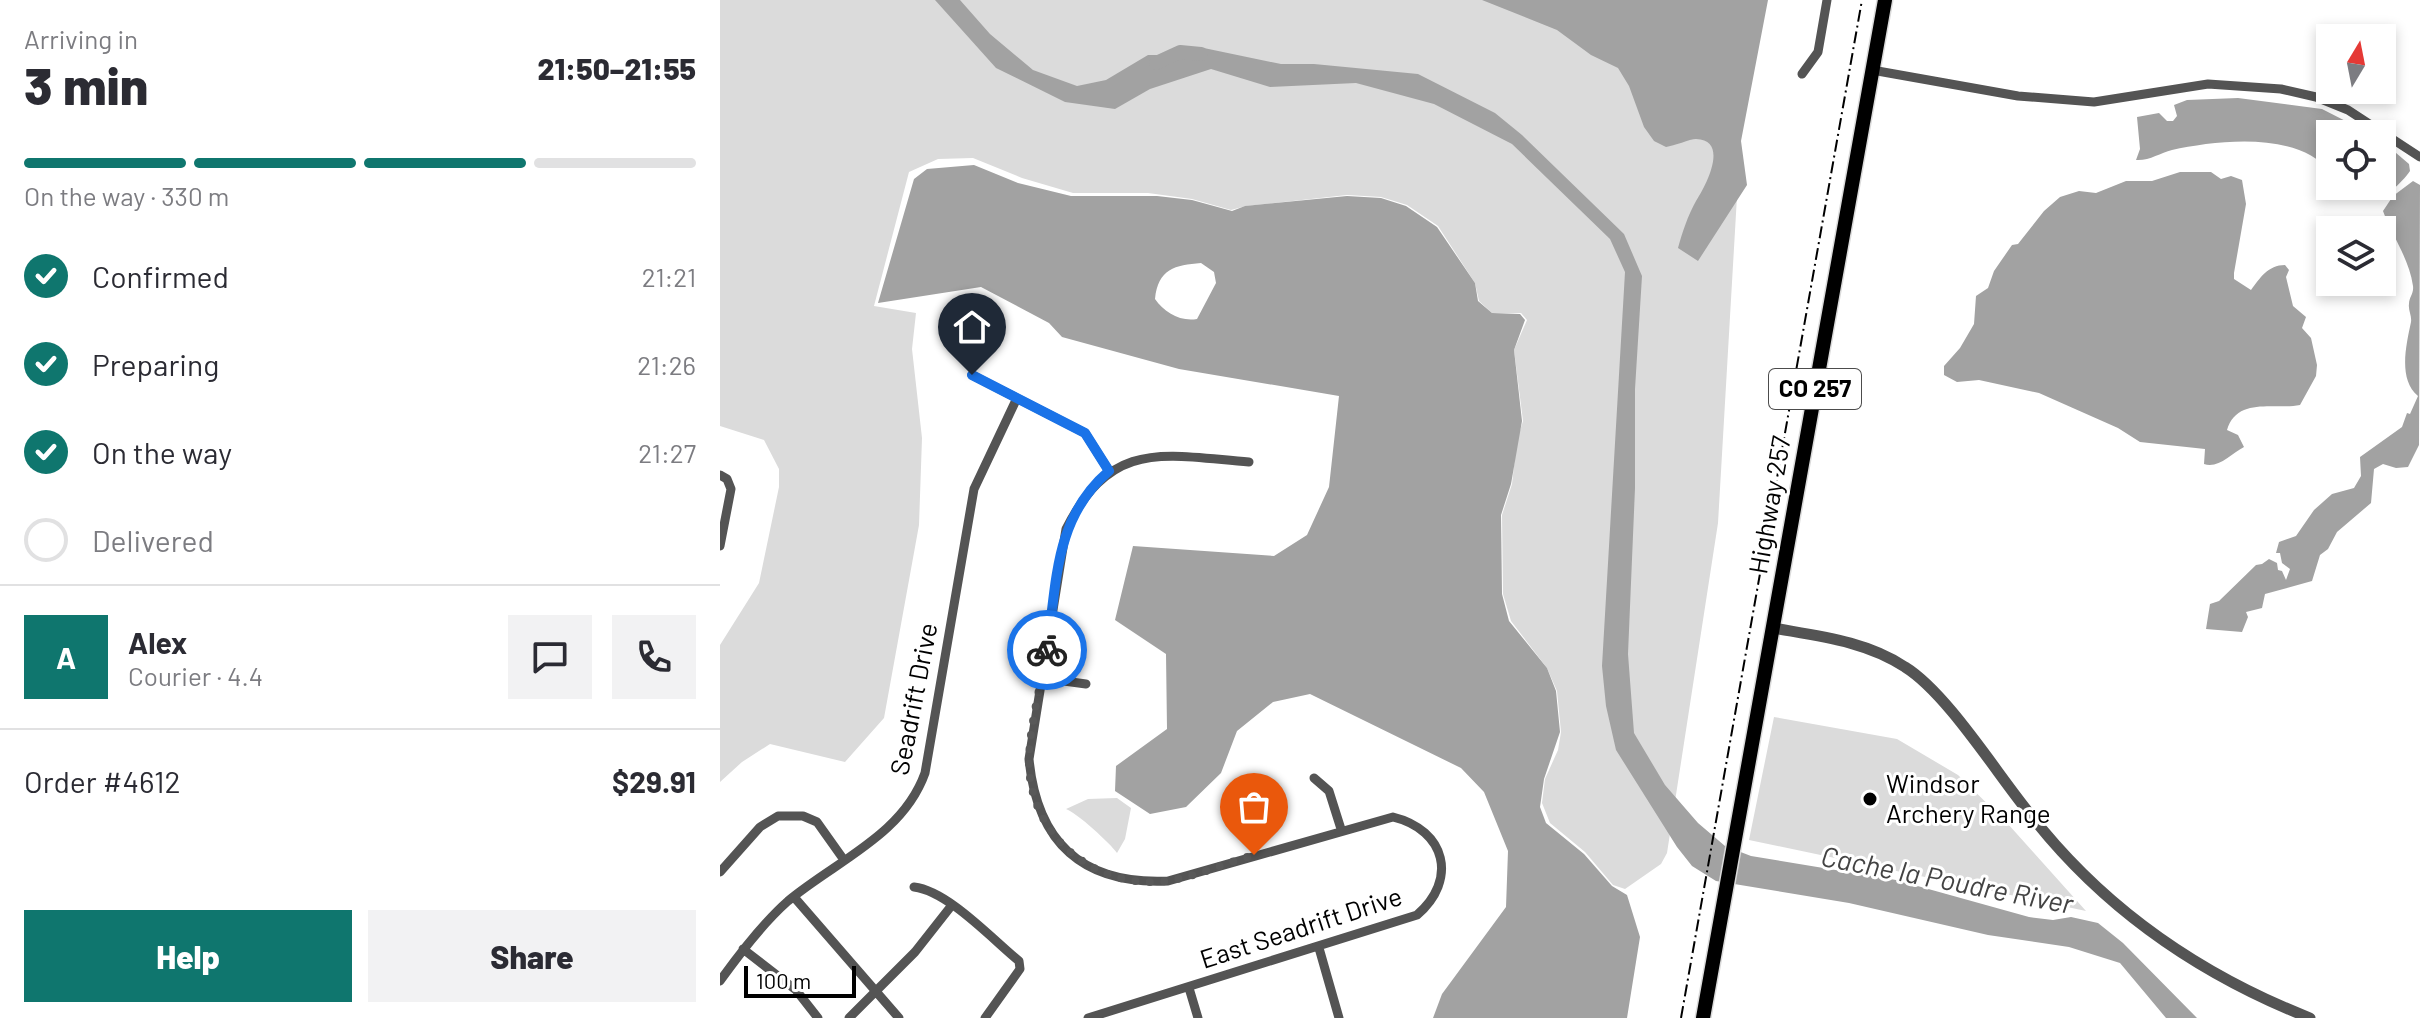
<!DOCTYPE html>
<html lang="en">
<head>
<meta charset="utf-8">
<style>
	:root { --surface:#fff; --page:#f2f2f3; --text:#2b2b33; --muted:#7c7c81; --line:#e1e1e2; --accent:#0f766e }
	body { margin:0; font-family:Barlow,sans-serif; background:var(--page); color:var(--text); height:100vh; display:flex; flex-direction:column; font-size:30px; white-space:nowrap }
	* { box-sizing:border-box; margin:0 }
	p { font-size:26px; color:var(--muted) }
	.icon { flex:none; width:44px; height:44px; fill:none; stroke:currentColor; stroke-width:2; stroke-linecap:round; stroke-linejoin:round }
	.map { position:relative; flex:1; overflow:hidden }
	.panel { display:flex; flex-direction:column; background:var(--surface); width:720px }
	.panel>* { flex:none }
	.needle { width:52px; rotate:10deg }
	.fabs { position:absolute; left:1596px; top:24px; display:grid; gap:16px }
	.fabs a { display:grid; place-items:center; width:80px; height:80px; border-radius:0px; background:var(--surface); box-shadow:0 4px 12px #0003; font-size:40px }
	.scale { position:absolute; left:24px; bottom:20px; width:112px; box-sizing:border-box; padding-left:8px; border:4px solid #000; border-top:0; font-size:22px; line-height:28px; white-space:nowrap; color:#000; -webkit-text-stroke:6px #fff; paint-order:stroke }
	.pin { position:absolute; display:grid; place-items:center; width:68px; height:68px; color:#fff; margin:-82px -34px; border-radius:50% 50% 50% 0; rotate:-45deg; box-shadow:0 0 8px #0007 }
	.pin .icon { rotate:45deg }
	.courier { position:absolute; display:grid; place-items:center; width:80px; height:80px; margin:-40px; border:6px solid #1a73e8; border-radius:50%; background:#fff; color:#222; box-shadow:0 2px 10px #0007 }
	.head em { font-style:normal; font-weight:800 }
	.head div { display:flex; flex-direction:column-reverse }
	.head { display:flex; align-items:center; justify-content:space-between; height:136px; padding:0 24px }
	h1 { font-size:52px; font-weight:800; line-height:60px }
	.bar { display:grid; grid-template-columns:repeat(4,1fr); gap:12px 8px; align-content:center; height:96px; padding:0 24px }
	.bar i { height:10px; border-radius:6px; background:var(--line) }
	.bar .on { background:var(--accent) }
	.bar p { grid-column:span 4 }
	.line { display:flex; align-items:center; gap:20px; padding:0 24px; border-top:2px solid var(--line) }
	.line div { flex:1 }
	.round { display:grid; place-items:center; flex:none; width:84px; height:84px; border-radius:0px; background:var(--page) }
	ol { padding:0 24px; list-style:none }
	li { display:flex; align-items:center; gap:24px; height:88px }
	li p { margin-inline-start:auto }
	li .icon { padding:8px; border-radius:50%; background:var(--accent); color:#fff; stroke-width:4 }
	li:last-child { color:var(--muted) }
	li i { width:44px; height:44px; border:4px solid var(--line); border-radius:50% }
	.primary-button { display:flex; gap:16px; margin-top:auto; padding:16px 24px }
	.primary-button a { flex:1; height:92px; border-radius:0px; background:var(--accent); color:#fff; font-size:32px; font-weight:800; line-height:92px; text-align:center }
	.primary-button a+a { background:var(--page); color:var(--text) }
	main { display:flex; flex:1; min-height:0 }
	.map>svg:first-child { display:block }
	.green { fill:#dbdbdb }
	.water { fill:#a2a2a2; fill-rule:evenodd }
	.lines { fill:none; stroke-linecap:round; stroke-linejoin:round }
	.river { stroke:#a2a2a2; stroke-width:14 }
	.primary-casing { stroke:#dbdbdb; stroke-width:17 }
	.minor { stroke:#545454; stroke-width:9 }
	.tertiary { stroke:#545454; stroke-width:11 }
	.primary { stroke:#000; stroke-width:14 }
	.rail { stroke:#000; stroke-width:2; stroke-dasharray:12 4 2 4; stroke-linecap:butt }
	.done { stroke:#595959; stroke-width:8; stroke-dasharray:0 14.4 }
	.route { stroke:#1a73e8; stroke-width:10 }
	.poi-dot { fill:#000; stroke:#fff; stroke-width:3 }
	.labels { text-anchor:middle; stroke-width:6; stroke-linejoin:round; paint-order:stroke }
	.shield { fill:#fff; stroke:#4c4c4c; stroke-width:2 }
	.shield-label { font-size:24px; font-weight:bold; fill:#000 }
	.street-label { font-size:26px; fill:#000; stroke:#fff }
	.poi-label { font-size:26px; fill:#000; stroke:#fff; text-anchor:start }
	.water-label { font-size:28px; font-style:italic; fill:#434343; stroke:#fff }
</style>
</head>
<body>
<main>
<section class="panel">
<div class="head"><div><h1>3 min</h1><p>Arriving in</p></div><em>21:50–21:55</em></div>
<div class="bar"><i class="on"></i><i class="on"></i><i class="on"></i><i></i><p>On the way · 330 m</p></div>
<ol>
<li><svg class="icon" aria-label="check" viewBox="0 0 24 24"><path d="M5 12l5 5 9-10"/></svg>Confirmed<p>21:21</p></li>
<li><svg class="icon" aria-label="check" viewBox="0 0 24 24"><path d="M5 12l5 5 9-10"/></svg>Preparing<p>21:26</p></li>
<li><svg class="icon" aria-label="check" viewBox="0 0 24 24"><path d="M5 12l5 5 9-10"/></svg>On the way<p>21:27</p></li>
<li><i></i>Delivered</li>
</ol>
<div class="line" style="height:144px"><b class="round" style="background:var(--accent);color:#fff">A</b><div><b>Alex</b><p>Courier · 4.4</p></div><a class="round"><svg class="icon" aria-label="chat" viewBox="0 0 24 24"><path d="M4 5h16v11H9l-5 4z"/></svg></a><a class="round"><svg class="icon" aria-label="phone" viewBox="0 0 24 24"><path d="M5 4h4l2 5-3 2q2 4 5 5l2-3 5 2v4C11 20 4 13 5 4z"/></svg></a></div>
<div class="line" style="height:104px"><div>Order #4612</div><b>$29.91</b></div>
<div class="primary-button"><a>Help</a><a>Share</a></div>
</section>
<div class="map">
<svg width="1700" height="1018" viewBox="0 0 1700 1018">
	<rect width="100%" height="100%" fill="#fff"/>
	<path class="green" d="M0,0H797L926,63L1019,162L998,523L947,853L941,864L905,889L893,885L865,852L830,823L822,803L825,779L838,750L841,732L837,691L827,668L791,621L783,594L782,515L792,484L797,440L803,421L794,350L807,320L801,313H772L759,301L755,283L718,226L687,205L661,197L627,195L526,206L511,210L472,199L428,193H353L302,178L253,158L218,159L189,172L154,306L196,313L192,349L202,438L199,525L164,718L125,762L50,744L22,762L0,782V645L39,583L59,487V469L44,440L0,426Z
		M1054,717L1177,739L1238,775L1288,824L1366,911L1029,840Z
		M397,798L411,808L405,839L397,853C391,844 356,812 346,809L368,799Z"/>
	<path class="water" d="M215,0H240L270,34L313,70L357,86L386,80L428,55H454L479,47L561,64H594L698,74L775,113L802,135L904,234L922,276L915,389V488L908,654L914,733L945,785L978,823L1005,846L1031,856L1176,880L1309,917L1333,920L1351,917L1378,923L1403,943L1477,1018H1446L1400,963L1349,947L1268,935L1129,903L996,881L972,866L957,847L896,750L886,706L882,666L905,272L890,239L792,144L714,104L636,83L550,87L491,69L430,89L395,109L345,102L276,68Z
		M762,0H1048L1021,141L1027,185L978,261L958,248C962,233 968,215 976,201C984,189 1011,140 976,139C970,139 954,146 946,147L934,141L924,127L909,86L898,68L871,55L837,30Z
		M1518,98L1602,109L1651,134H1610V172C1579,131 1498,140 1452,150C1440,153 1429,161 1416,160L1420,149L1417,117L1439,113L1447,121H1453L1457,116L1454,105L1467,100Z
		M1662,141L1689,164L1690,171C1680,185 1662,202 1644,199L1633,186H1662Z
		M254,165L298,183L351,196H437L472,200L512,211L525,206L627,196L661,198L686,206L717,227L755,283L758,301L772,313L800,314L805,320L794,350L802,421L791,484L781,515L782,594L789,621L827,668L836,691L840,732L824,779L820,807L826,823L864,854L892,886L907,895L920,937L907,1018H713L722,994L786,907L788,851L764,792L741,768L590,694L553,702L517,731L501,773L466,807L430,814L395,791L396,766L447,729L446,654L395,620L413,546L554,556L587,535L609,487L619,396L459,369L342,337L329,323L261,287L158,303L194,179L207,169ZM481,263L494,272L496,283L477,319C460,322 444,312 435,299C438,269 455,265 481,263Z
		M1460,172H1491L1501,179L1511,176L1522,180L1526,204L1514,273V279L1531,290C1540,278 1548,265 1565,265L1569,270L1566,277L1573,306L1586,317L1582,328L1591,338L1597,365L1596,376L1580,405C1556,410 1517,396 1507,430L1518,435L1524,447C1511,454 1498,469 1484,464L1485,449L1420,442L1398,428L1319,393L1259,380L1237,382L1224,375V366L1240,348L1254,324L1256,296L1268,288L1274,271L1292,245L1298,244L1324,211L1340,197L1359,191L1376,193L1406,181H1432Z
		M1693,181L1700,185L1699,445L1688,467L1676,468L1663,464L1654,469L1651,503L1617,532L1608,549L1600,555L1592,581L1545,594L1542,608L1526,612L1528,617L1522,632L1486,629L1490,604L1499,601L1536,565L1542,564L1549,559L1557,563L1558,570L1562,571L1566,580L1570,569L1562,563L1560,553H1556L1559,542L1576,536L1594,510L1612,494L1634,488L1641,476L1640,457L1682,427L1687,413L1690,414L1698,396C1678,379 1686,346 1691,322C1692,316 1688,310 1689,304C1689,297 1694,294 1693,286C1689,258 1672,236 1663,211L1673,196Z"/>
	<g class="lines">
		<path class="river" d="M436,63L460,52L481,54"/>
		<defs>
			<path id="primary" d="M983,1018L1165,0"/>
		</defs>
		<use href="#primary" class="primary-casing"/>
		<path class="minor" d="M1152,70L1298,96L1374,102L1488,84L1561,89L1596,97L1628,110L1700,157
			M1082,74L1098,52L1107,0
			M252,375L365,433L389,471
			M0,475L7,479L11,489L0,546
			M322,678L366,684
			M594,778L609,791L621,829
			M0,872L40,827L58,816H83L97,822L124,860
			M194,887C228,891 272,939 299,961L300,969L265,1018
			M74,897L179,1018
			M599,948L619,1018
			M23,949L76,990L98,1018
			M0,981C20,953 42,924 68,901C116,861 183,835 205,773L254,489L297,398
			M469,988L478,1018
			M129,1018L195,952L232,905
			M368,1018L697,915C738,880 726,830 673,817L448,881C363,885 317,843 309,759L346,529C392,439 441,455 529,462"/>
		<path class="tertiary" d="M1053,628C1098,636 1146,641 1185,667C1227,693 1277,774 1310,814C1383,908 1481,975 1590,1018"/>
		<use href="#primary" class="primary"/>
		<path class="rail" d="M961,1018L1142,0"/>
	</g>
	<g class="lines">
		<path class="done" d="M327,650C321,685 310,723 309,759C307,833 373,890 446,881C475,877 506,863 534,855"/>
		<path class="route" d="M252,375L365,433L389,471C334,518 337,582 327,650"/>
	</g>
	<circle class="poi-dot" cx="1150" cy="799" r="8"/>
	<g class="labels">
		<rect class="shield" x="1049" y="369" width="92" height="40" rx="6"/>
		<g class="shield-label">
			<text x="1095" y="397">CO 257</text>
		</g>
		<g class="street-label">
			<text transform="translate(1050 505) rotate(-80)" y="9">Highway 257</text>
			<text transform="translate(194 699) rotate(-79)" y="9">Seadrift Drive</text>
			<text transform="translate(581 928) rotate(-18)" y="9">East Seadrift Drive</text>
		</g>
		<g class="poi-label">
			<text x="1166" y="793">Windsor<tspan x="1166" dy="30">Archery Range</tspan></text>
		</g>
		<g class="water-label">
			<text transform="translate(1227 880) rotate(11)" y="10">Cache la Poudre River</text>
		</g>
	</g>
</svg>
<div class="fabs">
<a><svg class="needle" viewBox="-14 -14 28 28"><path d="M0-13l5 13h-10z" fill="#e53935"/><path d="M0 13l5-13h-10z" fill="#7c7c81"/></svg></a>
<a><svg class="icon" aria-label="locate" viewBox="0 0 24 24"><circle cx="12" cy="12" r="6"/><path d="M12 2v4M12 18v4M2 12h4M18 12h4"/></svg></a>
<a><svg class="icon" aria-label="layers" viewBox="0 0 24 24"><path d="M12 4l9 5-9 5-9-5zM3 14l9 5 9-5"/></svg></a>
</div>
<div class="scale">100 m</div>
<div class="pin" style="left:534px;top:855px;background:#ea580c"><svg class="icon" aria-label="bag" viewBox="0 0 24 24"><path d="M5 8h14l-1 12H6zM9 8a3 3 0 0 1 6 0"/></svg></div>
<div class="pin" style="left:252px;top:375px;background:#1f2937"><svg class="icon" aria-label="home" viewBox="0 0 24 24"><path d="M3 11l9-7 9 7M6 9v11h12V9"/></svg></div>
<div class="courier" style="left:327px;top:650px"><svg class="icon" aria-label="bike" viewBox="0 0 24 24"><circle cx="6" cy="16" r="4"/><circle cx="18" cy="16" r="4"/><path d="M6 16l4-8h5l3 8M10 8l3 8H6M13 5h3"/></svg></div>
</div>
</main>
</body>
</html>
